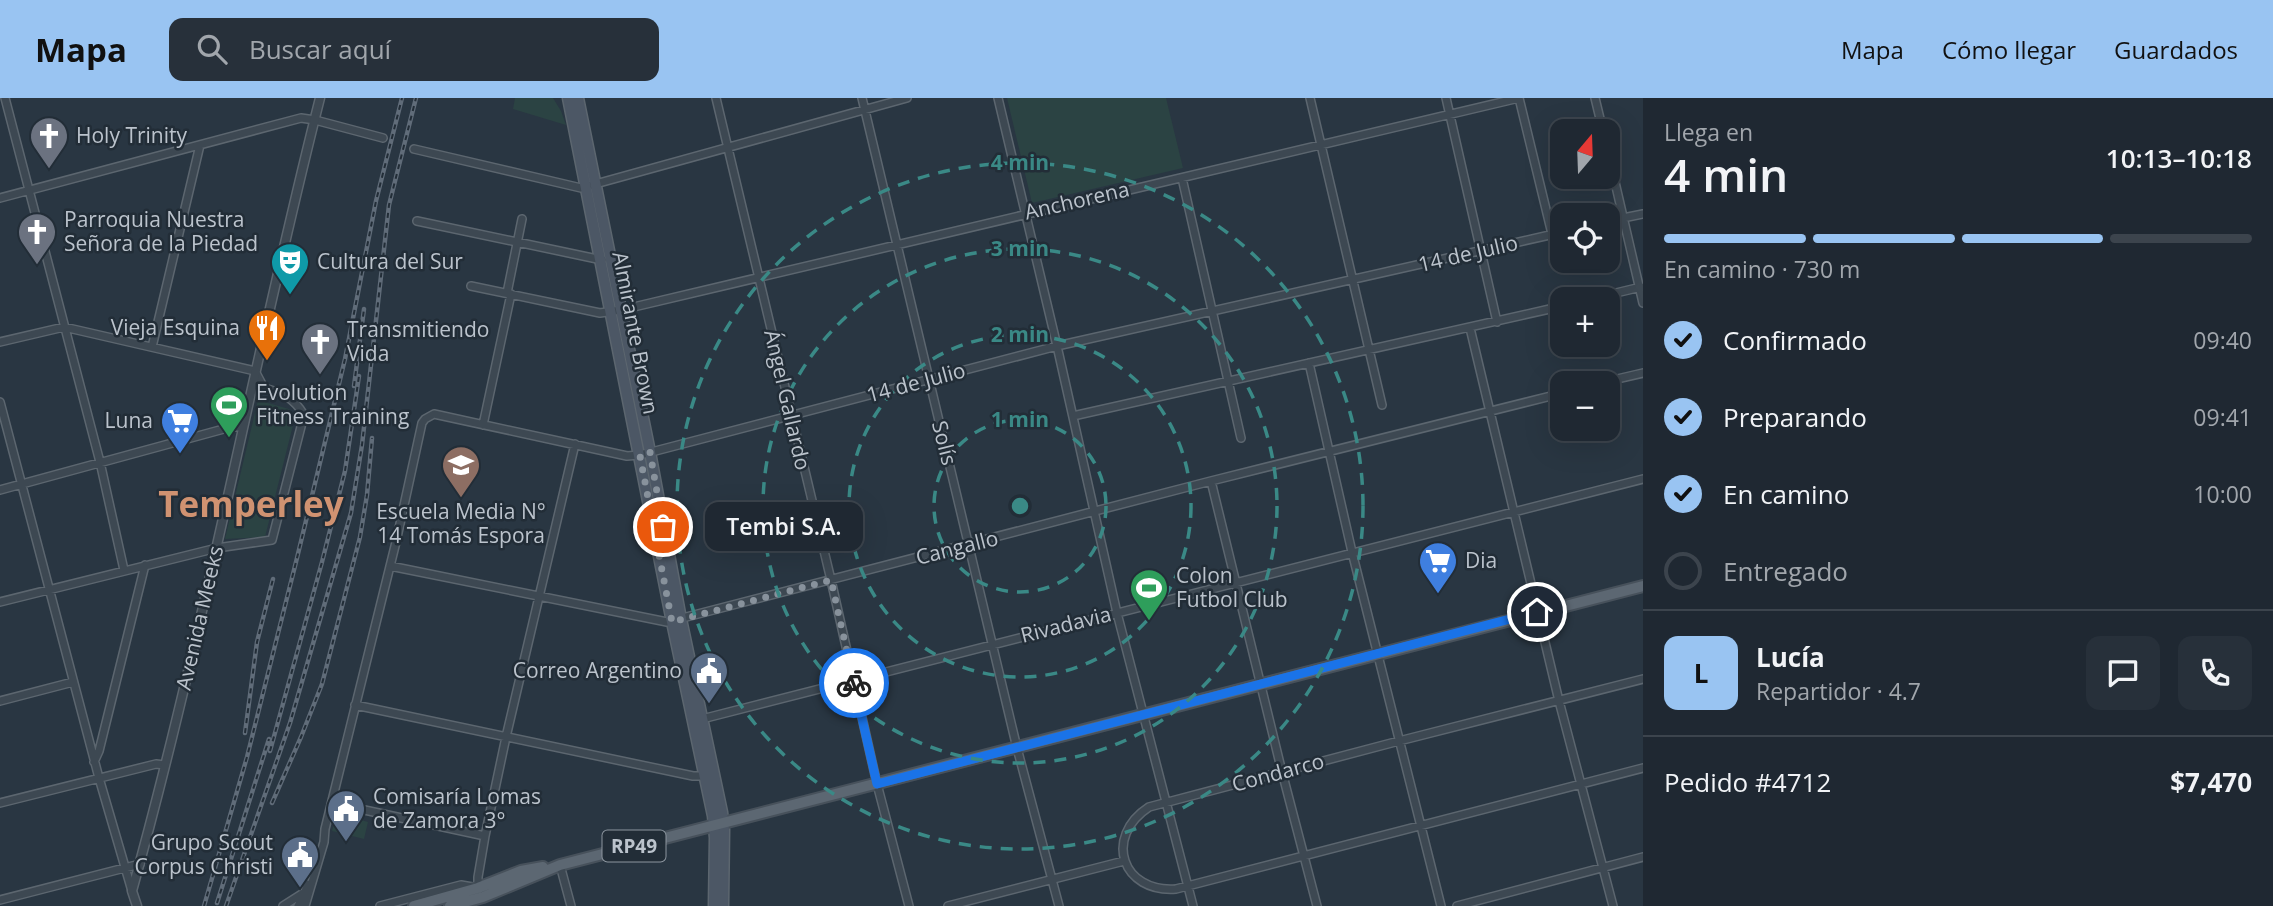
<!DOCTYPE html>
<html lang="es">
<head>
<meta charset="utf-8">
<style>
	:root { --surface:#1f2832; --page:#27303a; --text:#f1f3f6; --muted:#a1a6ac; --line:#3c444d; --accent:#99c4f2 }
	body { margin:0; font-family:"Open Sans",sans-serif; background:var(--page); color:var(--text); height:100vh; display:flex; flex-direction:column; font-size:26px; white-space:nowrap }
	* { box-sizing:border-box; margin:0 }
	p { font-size:23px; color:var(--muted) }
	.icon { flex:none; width:38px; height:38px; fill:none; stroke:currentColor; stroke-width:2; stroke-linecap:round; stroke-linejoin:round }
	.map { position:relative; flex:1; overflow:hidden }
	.sheet { display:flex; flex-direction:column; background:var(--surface); width:630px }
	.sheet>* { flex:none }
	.needle { width:46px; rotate:19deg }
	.buttons { position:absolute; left:1550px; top:21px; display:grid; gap:14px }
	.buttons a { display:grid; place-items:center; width:70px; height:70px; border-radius:14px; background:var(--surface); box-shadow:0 7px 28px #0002,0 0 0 2px var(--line); font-size:35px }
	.pin { position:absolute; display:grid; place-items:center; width:60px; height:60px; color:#fff; margin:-30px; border:4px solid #fff; border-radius:50%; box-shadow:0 2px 7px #0007 }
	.courier { position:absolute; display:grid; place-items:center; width:70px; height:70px; margin:-35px; border:5px solid #1a73e8; border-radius:50%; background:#fff; color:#222; box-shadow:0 2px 9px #0007 }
	.bubble { position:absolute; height:49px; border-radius:14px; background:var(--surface); box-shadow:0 7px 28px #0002,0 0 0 2px var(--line); font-size:23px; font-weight:600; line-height:49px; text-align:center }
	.headline em { font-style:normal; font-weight:600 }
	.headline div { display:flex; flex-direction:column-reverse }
	.headline { display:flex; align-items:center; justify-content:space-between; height:119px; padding:0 21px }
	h1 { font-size:46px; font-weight:600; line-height:52px }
	.bar { display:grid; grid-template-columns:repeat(4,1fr); gap:10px 7px; align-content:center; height:84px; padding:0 21px }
	.bar i { height:9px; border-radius:5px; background:var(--line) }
	.bar .active { background:var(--accent) }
	.bar p { grid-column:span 4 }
	.line { display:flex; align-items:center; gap:18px; padding:0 21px; border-top:2px solid var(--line) }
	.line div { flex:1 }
	.round { display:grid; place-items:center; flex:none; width:74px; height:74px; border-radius:14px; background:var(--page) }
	ol { padding:0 21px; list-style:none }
	li { display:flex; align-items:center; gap:21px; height:77px }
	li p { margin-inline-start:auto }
	li .icon { padding:7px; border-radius:50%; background:var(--accent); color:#111; stroke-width:4 }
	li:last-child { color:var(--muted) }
	li i { width:38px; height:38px; border:4px solid var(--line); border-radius:50% }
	header { display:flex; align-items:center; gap:42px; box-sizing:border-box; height:98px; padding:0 35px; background:var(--accent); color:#111 }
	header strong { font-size:33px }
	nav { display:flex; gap:38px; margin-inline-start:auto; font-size:24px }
	.search { width:490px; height:63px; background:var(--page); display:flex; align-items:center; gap:18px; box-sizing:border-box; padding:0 24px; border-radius:14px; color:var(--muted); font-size:26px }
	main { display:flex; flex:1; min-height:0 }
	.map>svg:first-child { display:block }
	.green { fill:#2b4343 }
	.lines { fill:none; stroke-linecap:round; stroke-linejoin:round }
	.minor-casing { stroke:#5c666f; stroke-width:10 }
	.tertiary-casing { stroke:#5c666f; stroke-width:11 }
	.secondary-casing { stroke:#5c666f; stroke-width:13 }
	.primary-casing { stroke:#47515b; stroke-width:14 }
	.minor { stroke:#3d4852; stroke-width:7 }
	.tertiary { stroke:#3d4852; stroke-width:8 }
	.secondary { stroke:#4c5765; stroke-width:10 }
	.primary { stroke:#5c6772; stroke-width:10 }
	.rail-casing { stroke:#606c79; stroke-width:4.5 }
	.rail { stroke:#222d37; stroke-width:2; stroke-dasharray:5; stroke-linecap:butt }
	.done { stroke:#88929c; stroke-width:7; stroke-dasharray:0 12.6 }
	.route { stroke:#1a73e8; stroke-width:9 }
	.ring { fill:none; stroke:#3a8986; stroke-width:3.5; stroke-dasharray:12 9 }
	.labels { text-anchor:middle; stroke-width:5; stroke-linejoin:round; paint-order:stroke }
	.shield { fill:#222d37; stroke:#8d969f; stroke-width:2 }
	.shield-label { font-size:19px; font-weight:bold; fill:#bbc3cc }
	.poi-label { font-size:21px; fill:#bbc3cc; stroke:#222d37; text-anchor:start }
	.street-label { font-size:21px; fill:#bbc3cc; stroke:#222d37 }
	.town-label { font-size:35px; font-weight:bold; fill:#d09271; stroke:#222d37 }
	.centre { fill:#3a8986; stroke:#222d37; stroke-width:3.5 }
	.ring-label { font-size:21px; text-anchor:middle; font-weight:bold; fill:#3a8986; stroke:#222d37; stroke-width:5; stroke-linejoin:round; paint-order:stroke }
</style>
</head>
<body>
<header>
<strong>Mapa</strong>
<div class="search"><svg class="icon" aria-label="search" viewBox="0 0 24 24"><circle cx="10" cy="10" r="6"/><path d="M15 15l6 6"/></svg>Buscar aquí</div>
<nav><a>Mapa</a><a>Cómo llegar</a><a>Guardados</a></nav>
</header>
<main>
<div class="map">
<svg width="1643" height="808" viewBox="0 0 1643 808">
	<rect width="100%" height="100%" fill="#293642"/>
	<path class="green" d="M515,0H553L561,13L566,27L513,11Z
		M1007,0H1166L1183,70L1032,105Z
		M258,302L289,311L295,319L265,439L225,441Z
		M337,715L368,724L364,741L332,733Z"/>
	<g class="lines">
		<defs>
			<path id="minor" d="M5,0L100,364L124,472
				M716,0L831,482L877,686L909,808
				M862,0L1017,650L1059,808
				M998,0L1057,248L1117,515L1193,808
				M1310,0L1382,307
				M1446,0L1497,224
				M1519,0L1552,136
				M1595,0L1603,33
				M414,51L581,90L907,0
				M1608,54L1643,205
				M1182,80L1241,340
				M0,100L301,20L315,22L383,40
				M417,123L602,162
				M1608,123L1643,116
				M471,188L600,215L621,212L1519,0
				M507,195L522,121
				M1591,201L1641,189
				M1470,230L1559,603L1613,808
				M0,244L64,229L255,273L264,290C283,295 294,300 304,317L272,442L217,450L0,504
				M152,249L200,47
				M1309,265L1352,454L1441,808
				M1600,285L1643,275
				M0,304L99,680L132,793
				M1073,318L1563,208
				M483,327L511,196
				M1211,383L1282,674L1317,808
				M0,392L231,329H243
				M390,468L667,524L1211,383L1563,295
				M1643,581L1399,643L1149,709C1103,739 1122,795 1176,791L1643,670
				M0,603L73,584
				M355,607L693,678H704
				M698,622L1643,381
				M94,664L99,653L145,467
				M0,705L156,666L165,667
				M332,705L485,738
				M560,767L571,808
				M0,802L140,766
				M283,808L305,794L307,786
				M298,808L306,794
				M305,808L324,744L325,731L396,444L422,325L425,321L434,316L627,358L640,357L1057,248L1563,134
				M380,808L461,787L478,790V779L485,738L506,639L575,346
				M948,808L1124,763
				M1457,808L1643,759"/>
			<path id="tertiary" d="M137,808L132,793C205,531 253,263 320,0"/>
			<path id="secondary" d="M568,0L672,524L713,718L715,740L714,808
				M578,0L650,354L681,521L722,714L724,732L723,808"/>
			<path id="primary" d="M414,808L478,790L521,773L543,769
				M450,808L483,799L560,767L1643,488"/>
		</defs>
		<use href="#minor" class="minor-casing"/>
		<use href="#tertiary" class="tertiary-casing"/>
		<use href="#secondary" class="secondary-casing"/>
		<use href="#primary" class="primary-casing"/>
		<use href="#minor" class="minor"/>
		<use href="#tertiary" class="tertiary"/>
		<use href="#secondary" class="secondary"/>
		<use href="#primary" class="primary"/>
		<defs>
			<path id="rail" d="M354,288L364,211
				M245,635L257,544L273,481
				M270,653L322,464L345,373L359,278
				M272,705L301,639L322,586L360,439L367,397L372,340
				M217,805L269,641
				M204,808L247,659L297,460L345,261L376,103L402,0
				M226,808L290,625L351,415L362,347L389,107L416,0"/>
		</defs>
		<use href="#rail" class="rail-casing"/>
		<use href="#rail" class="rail"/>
	</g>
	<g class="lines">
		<path class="done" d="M663,429L650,354L640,358L672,524L831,482L854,585"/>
		<path class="route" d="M854,585L877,686L1537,514"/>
	</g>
	<g class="ring">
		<circle cx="1020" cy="408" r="86"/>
		<circle cx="1020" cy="408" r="171"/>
		<circle cx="1020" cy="408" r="257"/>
		<circle cx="1020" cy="408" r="343"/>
	</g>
	<defs>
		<symbol id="church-pin" viewBox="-11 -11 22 30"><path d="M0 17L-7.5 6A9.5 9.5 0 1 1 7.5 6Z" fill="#6b7280" stroke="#222d37"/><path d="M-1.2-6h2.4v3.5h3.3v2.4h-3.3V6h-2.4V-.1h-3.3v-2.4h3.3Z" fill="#fff"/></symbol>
		<symbol id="theatre-pin" viewBox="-11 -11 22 30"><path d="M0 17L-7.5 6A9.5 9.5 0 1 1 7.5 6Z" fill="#0f9aa8" stroke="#222d37"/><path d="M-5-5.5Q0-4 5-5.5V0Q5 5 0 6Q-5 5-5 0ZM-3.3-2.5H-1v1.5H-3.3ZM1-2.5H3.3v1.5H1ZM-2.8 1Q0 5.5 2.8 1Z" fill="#fff"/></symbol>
		<symbol id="restaurant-pin" viewBox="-11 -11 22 30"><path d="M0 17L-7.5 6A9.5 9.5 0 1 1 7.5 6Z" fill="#e8710a" stroke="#222d37"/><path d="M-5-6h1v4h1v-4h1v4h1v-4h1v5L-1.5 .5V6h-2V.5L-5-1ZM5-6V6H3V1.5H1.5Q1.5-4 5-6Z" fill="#fff"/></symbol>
		<symbol id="stadium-pin" viewBox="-11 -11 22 30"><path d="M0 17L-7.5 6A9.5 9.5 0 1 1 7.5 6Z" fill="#2e9e5b" stroke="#222d37"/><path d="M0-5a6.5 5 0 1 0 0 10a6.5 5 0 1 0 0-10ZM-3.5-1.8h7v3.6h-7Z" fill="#fff"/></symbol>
		<symbol id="supermarket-pin" viewBox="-11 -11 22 30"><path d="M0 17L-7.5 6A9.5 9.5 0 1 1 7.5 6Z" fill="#3f7fe0" stroke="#222d37"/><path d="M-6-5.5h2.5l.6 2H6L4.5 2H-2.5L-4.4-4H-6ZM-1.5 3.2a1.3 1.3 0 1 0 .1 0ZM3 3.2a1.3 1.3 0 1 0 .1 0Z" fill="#fff"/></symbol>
		<symbol id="university-pin" viewBox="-11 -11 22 30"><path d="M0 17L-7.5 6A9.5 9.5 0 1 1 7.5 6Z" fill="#8d6e63" stroke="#222d37"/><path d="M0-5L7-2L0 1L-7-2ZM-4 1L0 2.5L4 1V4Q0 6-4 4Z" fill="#fff"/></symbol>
		<symbol id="civic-pin" viewBox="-11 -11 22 30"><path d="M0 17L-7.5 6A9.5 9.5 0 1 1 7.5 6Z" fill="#5c6f8a" stroke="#222d37"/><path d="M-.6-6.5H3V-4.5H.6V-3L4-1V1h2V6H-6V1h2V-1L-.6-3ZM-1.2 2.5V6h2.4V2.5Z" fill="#fff"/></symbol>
	</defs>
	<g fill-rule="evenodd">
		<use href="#church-pin" x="27" y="16" width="44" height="60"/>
		<use href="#church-pin" x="15" y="112" width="44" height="60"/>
		<use href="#theatre-pin" x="268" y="142" width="44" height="60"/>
		<use href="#restaurant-pin" x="245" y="208" width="44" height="60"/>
		<use href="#church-pin" x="298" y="222" width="44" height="60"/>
		<use href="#stadium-pin" x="207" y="285" width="44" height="60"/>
		<use href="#supermarket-pin" x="158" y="301" width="44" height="60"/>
		<use href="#university-pin" x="439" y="345" width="44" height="60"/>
		<use href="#supermarket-pin" x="1416" y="441" width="44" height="60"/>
		<use href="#stadium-pin" x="1127" y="468" width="44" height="60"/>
		<use href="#civic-pin" x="687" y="551" width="44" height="60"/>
		<use href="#civic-pin" x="324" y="689" width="44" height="60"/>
		<use href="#civic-pin" x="278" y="735" width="44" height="60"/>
	</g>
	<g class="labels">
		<rect class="shield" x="602.5" y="732.5" width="63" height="31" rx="5"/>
		<g class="shield-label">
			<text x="634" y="755">RP49</text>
		</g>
		<g class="poi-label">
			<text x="76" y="45">Holy Trinity</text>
			<text x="64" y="129">Parroquia Nuestra<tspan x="64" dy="24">Señora de la Piedad</tspan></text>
			<text x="317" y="171">Cultura del Sur</text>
			<text x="240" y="237" text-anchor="end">Vieja Esquina</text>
			<text x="347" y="239">Transmitiendo<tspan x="347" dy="24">Vida</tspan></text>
			<text x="256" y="302">Evolution<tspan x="256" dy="24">Fitness Training</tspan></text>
			<text x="153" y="330" text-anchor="end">Luna</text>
			<text x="461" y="421" text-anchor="middle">Escuela Media N°<tspan x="461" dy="24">14 Tomás Espora</tspan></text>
			<text x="1465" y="470">Dia</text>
			<text x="1176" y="485">Colon<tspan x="1176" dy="24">Futbol Club</tspan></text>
			<text x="682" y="580" text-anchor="end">Correo Argentino</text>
			<text x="373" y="706">Comisaría Lomas<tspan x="373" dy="24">de Zamora 3°</tspan></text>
			<text x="273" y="752" text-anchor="end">Grupo Scout<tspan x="273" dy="24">Corpus Christi</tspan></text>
		</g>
		<g class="street-label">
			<text transform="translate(1077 103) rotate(-13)" y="7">Anchorena</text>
			<text transform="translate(1468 156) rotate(-13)" y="7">14 de Julio</text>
			<text transform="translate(635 235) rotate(79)" y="7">Almirante Brown</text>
			<text transform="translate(916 285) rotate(-15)" y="7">14 de Julio</text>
			<text transform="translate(787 302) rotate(77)" y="7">Ángel Gallardo</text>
			<text transform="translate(944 345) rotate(76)" y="7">Solís</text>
			<text transform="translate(957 450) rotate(-14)" y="7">Cangallo</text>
			<text transform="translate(200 520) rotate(-77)" y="7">Avenida Meeks</text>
			<text transform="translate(1066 527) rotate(-14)" y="7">Rivadavia</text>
			<text transform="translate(1278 675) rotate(-15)" y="7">Condarco</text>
		</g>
		<g class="town-label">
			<text x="251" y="419">Temperley</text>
		</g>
	</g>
	<circle cx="1020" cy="408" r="10" class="centre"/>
	<g class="ring-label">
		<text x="1020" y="72">4 min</text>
		<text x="1020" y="158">3 min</text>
		<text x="1020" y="244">2 min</text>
		<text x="1020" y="329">1 min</text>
	</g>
</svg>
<div class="buttons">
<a><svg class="needle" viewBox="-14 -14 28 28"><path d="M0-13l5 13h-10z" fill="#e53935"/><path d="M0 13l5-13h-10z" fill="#a1a6ac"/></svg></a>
<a><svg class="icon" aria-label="locate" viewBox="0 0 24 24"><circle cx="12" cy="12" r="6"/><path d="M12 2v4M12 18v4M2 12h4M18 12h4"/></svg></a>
<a>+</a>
<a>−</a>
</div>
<div class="pin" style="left:663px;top:429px;background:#ea580c"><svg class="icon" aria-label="bag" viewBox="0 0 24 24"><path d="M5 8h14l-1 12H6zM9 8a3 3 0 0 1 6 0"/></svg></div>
<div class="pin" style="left:1537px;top:514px;background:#1f2937"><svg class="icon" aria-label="home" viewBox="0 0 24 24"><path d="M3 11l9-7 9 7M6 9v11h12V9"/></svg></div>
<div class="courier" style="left:854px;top:585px"><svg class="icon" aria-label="bike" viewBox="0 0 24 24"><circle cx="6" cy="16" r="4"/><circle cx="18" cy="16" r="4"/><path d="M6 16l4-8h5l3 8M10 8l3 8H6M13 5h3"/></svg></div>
<div class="bubble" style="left:705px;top:404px;width:158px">Tembi S.A.</div>
</div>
<section class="sheet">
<div class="headline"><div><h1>4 min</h1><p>Llega en</p></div><em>10:13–10:18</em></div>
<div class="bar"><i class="active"></i><i class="active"></i><i class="active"></i><i></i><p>En camino · 730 m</p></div>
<ol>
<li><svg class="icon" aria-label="check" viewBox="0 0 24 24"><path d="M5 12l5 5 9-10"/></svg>Confirmado<p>09:40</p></li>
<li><svg class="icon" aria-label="check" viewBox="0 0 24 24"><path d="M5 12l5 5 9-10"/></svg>Preparando<p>09:41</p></li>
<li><svg class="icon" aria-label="check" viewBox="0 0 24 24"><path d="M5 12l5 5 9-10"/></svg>En camino<p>10:00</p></li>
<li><i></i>Entregado</li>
</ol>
<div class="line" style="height:126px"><b class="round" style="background:var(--accent);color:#111">L</b><div><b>Lucía</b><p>Repartidor · 4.7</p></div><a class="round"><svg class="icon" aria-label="chat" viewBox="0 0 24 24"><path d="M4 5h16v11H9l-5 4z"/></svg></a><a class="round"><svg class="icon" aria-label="phone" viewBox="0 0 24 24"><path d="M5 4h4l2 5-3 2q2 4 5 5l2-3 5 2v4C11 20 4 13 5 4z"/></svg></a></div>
<div class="line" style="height:91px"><div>Pedido #4712</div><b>$7,470</b></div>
</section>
</main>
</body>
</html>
